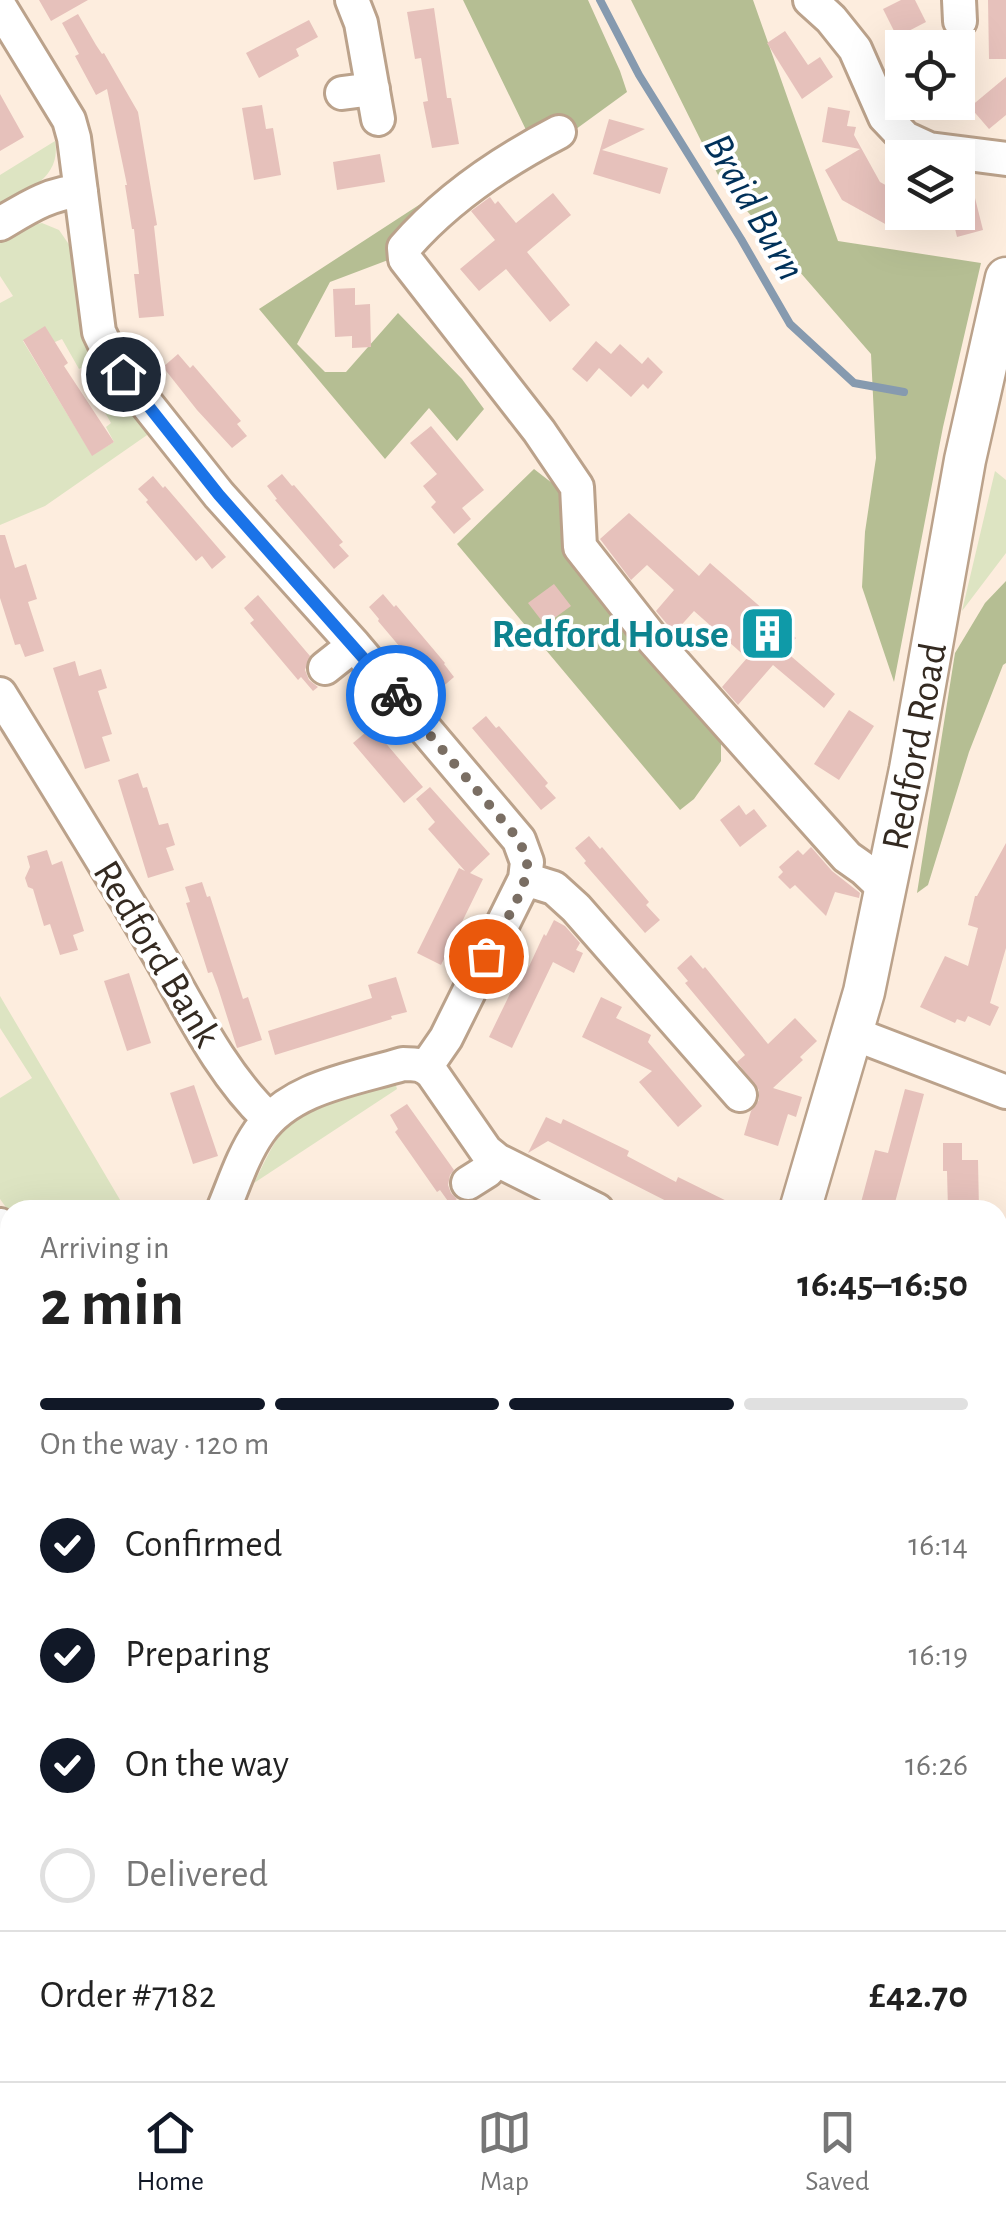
<!DOCTYPE html>
<html lang="en">
<head>
<meta charset="utf-8">
<style>
	:root { --surface:#fff; --page:#f2f2f2; --text:#222; --muted:#767676; --line:#e0e0e0; --accent:#111827 }
	body { margin:0; font-family:"Alegreya Sans",sans-serif; background:var(--page); color:var(--text); height:100vh; display:flex; flex-direction:column; font-size:38px; white-space:nowrap }
	* { box-sizing:border-box; margin:0 }
	p { font-size:32px; color:var(--muted) }
	.icon { flex:none; width:55px; height:55px; fill:none; stroke:currentColor; stroke-width:2; stroke-linecap:round; stroke-linejoin:round }
	.map { position:relative; flex:1; overflow:hidden }
	.drawer { position:absolute; left:0px; top:1200px; width:1008px; height:882px; display:flex; flex-direction:column; background:var(--surface); border-radius:30px 30px 0 0; box-shadow:0 10px 40px #0002 }
	.drawer>* { flex:none }
	.controls { position:absolute; left:885px; top:30px; display:grid; gap:20px }
	.controls a { display:grid; place-items:center; width:90px; height:90px; border-radius:0px; background:var(--surface); box-shadow:0 10px 40px #0002; font-size:50px }
	.pin { position:absolute; display:grid; place-items:center; width:85px; height:85px; color:#fff; margin:-42px; border:5px solid #fff; border-radius:50%; box-shadow:0 2px 10px #0007 }
	.courier { position:absolute; display:grid; place-items:center; width:100px; height:100px; margin:-50px; border:8px solid #1a73e8; border-radius:50%; background:#fff; color:#222; box-shadow:0 2px 12px #0007 }
	.headline em { font-style:normal; font-weight:600 }
	.headline div { display:flex; flex-direction:column-reverse }
	.headline { display:flex; align-items:center; justify-content:space-between; height:170px; padding:0 40px }
	h1 { font-size:65px; font-weight:600; line-height:75px }
	.bar { display:grid; grid-template-columns:repeat(4,1fr); gap:15px 10px; align-content:center; height:120px; padding:0 40px }
	.bar i { height:12px; border-radius:8px; background:var(--line) }
	.bar .current { background:var(--accent) }
	.bar p { grid-column:span 4 }
	.line { display:flex; align-items:center; gap:25px; padding:0 40px; border-top:2px solid var(--line) }
	.line div { flex:1 }
	ol { padding:0 40px; list-style:none }
	li { display:flex; align-items:center; gap:30px; height:110px }
	li p { margin-inline-start:auto }
	li .icon { padding:10px; border-radius:50%; background:var(--accent); color:#fff; stroke-width:4 }
	li:last-child { color:var(--muted) }
	li i { width:55px; height:55px; border:5px solid var(--line); border-radius:50% }
	.tabs { display:flex; justify-content:space-around; align-items:center; height:140px; border-top:2px solid var(--line); background:var(--surface); font-size:28px; color:var(--muted) }
	.tabs a { display:grid; justify-items:center; gap:5px }
	.tabs .current { color:var(--accent) }
	.map>svg:first-child { display:block }
	.green { fill:#dde4c2 }
	.forest { fill:#b5be93 }
	.lines { fill:none; stroke-linecap:round; stroke-linejoin:round }
	.stream { stroke:#869aaf; stroke-width:8 }
	.building { fill:#e6c1bb }
	.minor-casing { stroke:#bba28b; stroke-width:38 }
	.major-casing { stroke:#bba28b; stroke-width:45 }
	.minor { stroke:#fff; stroke-width:32 }
	.major { stroke:#fff; stroke-width:40 }
	.done { stroke:#7a6e63; stroke-width:10; stroke-dasharray:0 18 }
	.route { stroke:#1a73e8; stroke-width:12 }
	.labels { text-anchor:middle; stroke-width:8; stroke-linejoin:round; paint-order:stroke }
	.culture-label { font-size:40px; font-weight:bold; fill:#0d838f; stroke:#fff; text-anchor:end }
	.street-label { font-size:40px; fill:#342a21; stroke:#fff }
	.water-label { font-size:42px; font-style:italic; fill:#00315a; stroke:#fff }
</style>
</head>
<body>
<div class="map">
<svg width="1006" height="2081" viewBox="0 0 1006 2081">
	<rect width="100%" height="100%" fill="#fdedde"/>
	<path class="green" d="M55,141C62,178 26,191 0,207V175Z
		M42,223L59,230L70,246L83,336L92,362L79,369L62,339L55,342L23,341L92,455L114,442L106,427L111,423L92,390L106,381L150,433L45,506L0,525V303L13,296L0,276V243L24,227Z
		M995,471L1006,480V553L962,611Z
		M0,996L126,1210H10V1213L0,1199V1098L32,1078L0,1028Z
		M395,1082L397,1089L254,1183C265,1162 274,1138 291,1122C311,1103 367,1091 395,1082Z
		M0,1285L10,1294V2072L166,2073L160,2081H0Z
		M241,2072H386L404,2081H237Z"/>
	<path class="forest" d="M463,0H588L620,71L627,92L404,254L330,282L297,344L325,372H346L398,313L462,379L484,409L457,441L429,408L385,459L259,309L528,134Z
		M631,0H753L838,241L981,263L943,427L894,682L862,587L865,532L876,458L871,354L721,181Z
		M534,469L561,490L566,539L721,734V761L694,799L680,810L457,544Z
		M1006,581V663L1003,665L969,752L928,885L917,893L955,653L985,603Z"/>
	<g class="lines">
		<path class="stream" d="M600,0L639,75L741,239L790,324L854,383L904,392"/>
	</g>
	<path class="building" d="M39,0H88L51,21Z
		M901,0H915L926,22L897,37L883,9Z
		M988,0H1006V59H989Z
		M434,8L447,98H451L459,144L432,148L423,102L428,101L421,58L415,59L407,12Z
		M78,14L96,45L102,54L104,53L138,112L157,225L154,226L164,316L139,318L134,274H139L134,229H132L125,185H127L107,89L96,95L75,56L79,54L62,23Z
		M309,20L318,37L296,49L299,56L259,78L246,53Z
		M785,31L808,65L820,57L833,77L802,99L767,43Z
		M1006,77V115L989,129L970,107Z
		M0,94L24,137L0,151Z
		M262,105L266,129L273,128L281,175L254,180L242,108Z
		M828,107L850,111L847,126L856,127L854,135L880,182L902,194L887,225L842,200L825,170L860,149L822,142Z
		M609,119L645,129L602,150L668,168L660,194L593,174Z
		M380,154L385,182L337,190L333,162Z
		M958,173L969,174L983,230L957,237L951,212H958Z
		M553,193L571,215L527,252L570,305L550,322L506,269L479,291L460,269L495,240L471,211L490,197L495,204L498,201L516,223Z
		M355,288V305L370,304L371,347L352,348V336L335,337L333,289Z
		M45,326L68,363L64,366L114,442L92,456L23,340Z
		M596,341L611,354L620,344L642,364L648,357L663,372L648,389L643,384L631,397L599,368L587,382L572,369Z
		M178,354L190,368L193,365L241,421L237,424L247,436L232,448L197,410L163,367Z
		M431,426L484,490L462,508L471,519L454,534L431,507L436,502L423,486L437,474L410,443Z
		M282,474L292,486L294,485L343,542L339,545L349,556L334,569L275,500L277,499L267,486Z
		M153,476L163,488L165,486L226,557L212,569L202,556L196,561L146,502L148,500L138,489Z
		M629,513L699,576L710,563L796,638L785,651L835,694L824,708L773,665L738,705L722,687L747,658L694,611L676,631L672,630L656,611L674,590L647,565L631,580L600,539Z
		M0,535H5L15,568L26,564L37,599L28,602L44,651L25,657L20,644L15,645L0,598Z
		M554,584L571,606L545,625L528,603Z
		M383,594L394,607L396,605L445,663L444,664L454,677L440,689L429,677L427,679L378,621L379,619L369,607Z
		M258,595L310,656L305,670L309,680L318,687L313,691L301,677L298,680L250,623L254,620L244,608Z
		M75,661L79,676L101,669L107,688L98,691L112,734L102,737L110,761L85,769L53,668Z
		M849,710L874,726L839,780L814,764Z
		M486,716L496,728L499,726L548,783L545,786L556,798L541,810L472,728Z
		M372,727L423,787L404,803L353,743Z
		M138,773L143,788L147,787L159,825L168,823L175,845L166,848L174,870L148,878L118,780Z
		M430,787L490,854L470,873L483,879L441,965L417,953L459,868L465,871L428,829L435,822L416,799Z
		M739,805L746,815L754,809L767,826L740,847L720,820Z
		M589,836L600,849L602,847L649,902L646,905L660,920L645,933L584,863L586,861L575,848Z
		M1006,843V948L990,1003L999,1007L990,1026L968,1016L965,1022L957,1019L955,1023L920,1007L945,956L968,966L978,928L968,925L975,896H977Z
		M811,847L832,871L860,893L859,898L835,892L826,916L795,885L790,889L778,877L783,872L779,867L798,850L803,855Z
		M47,850L52,865L62,861L84,931L73,935L78,950L60,955L50,924L44,926L33,889L28,887L25,878L30,867L27,856Z
		M202,882L207,897L210,896L243,999L248,997L262,1040L237,1048L218,988L212,972L208,973L186,903L190,902L185,887Z
		M554,920L565,926L580,943L576,950L583,953L574,973L553,962L512,1048L489,1037L521,971L526,973L544,934L546,936Z
		M691,955L703,969L705,967L768,1044L795,1018L817,1041L800,1057L803,1060L773,1088L802,1097L796,1117L788,1114L778,1146L744,1135L751,1111L759,1100V1090L737,1062L745,1055L685,983L688,981L677,968Z
		M129,973L151,1043L127,1051L104,981Z
		M396,977L407,1012L391,1016L392,1019L275,1055L268,1031L372,998L368,985Z
		M601,997L622,1007L616,1018L651,1035L648,1042L702,1106L678,1127L639,1082L652,1071L582,1037Z
		M194,1085L218,1156L193,1164L170,1093Z
		M905,1089L924,1094L893,1210H859L875,1150L888,1153Z
		M407,1104L454,1170L450,1175L448,1185L451,1193L457,1199L450,1204L440,1190L437,1192L395,1132L398,1129L390,1115Z
		M546,1117L561,1124L563,1119L629,1151L627,1156L676,1182L678,1177L745,1210H684L548,1141L528,1153Z
		M943,1143H962V1160H978L979,1210H948L947,1171H943Z"/>
	<g class="lines">
		<defs>
			<path id="minor" d="M352,0L361,23L378,119
				M810,0L831,19L855,49L885,117L905,138L929,149L1006,159
				M959,0L960,21
				M0,7L69,120L74,138L99,332L109,353L123,374L219,495L354,645L519,840L527,862L525,879L554,888L576,908L740,1095
				M342,93L373,89
				M559,132C501,162 447,198 404,248L405,259L539,431L577,487L580,547L650,636L762,762L847,857L864,869L884,888
				M0,224C27,208 49,193 81,191
				M325,668L354,645
				M0,694C52,778 105,863 155,948C189,1006 220,1073 269,1119
				M852,1033L1006,1092
				M426,1067L446,1038L525,879
				M468,1183L487,1171L497,1160
				M223,1210C234,1184 243,1155 259,1132C290,1087 354,1079 403,1064C416,1064 423,1064 432,1073L486,1151L497,1160L597,1210
				M0,1225L10,1237
				M998,1577L1006,1540
				M998,1993L1006,2000
				M576,2072L587,2081"/>
			<g id="major">
				<path id="s1" d="M800,1210L864,992L910,769L965,460L1006,278"/>
				<path d="M554,2081L558,2072"/>
			</g>
		</defs>
		<use href="#minor" class="minor-casing"/>
		<use href="#major" class="major-casing"/>
		<use href="#minor" class="minor"/>
		<use href="#major" class="major"/>
	</g>
	<g class="lines">
		<path class="done" d="M396,695L519,840C521,846 527,856 527,863C529,888 498,933 486,956"/>
		<path class="route" d="M123,374L219,495L396,695"/>
	</g>
	<defs>
		<symbol id="building-square" viewBox="-11 -11 22 22"><rect x="-9" y="-9" width="18" height="18" rx="4" fill="#0f9aa8" stroke="#fff"/><path d="M-4-6H4V6H1V3H-1V6H-4ZM-2.5-4.3h1.7v1.8h-1.7ZM.8-4.3h1.7v1.8H.8ZM-2.5-1h1.7V.8h-1.7ZM.8-1h1.7V.8H.8Z" fill="#fff"/></symbol>
	</defs>
	<g fill-rule="evenodd">
		<use href="#building-square" x="736" y="602" width="63" height="63"/>
	</g>
	<g class="labels">
		<g class="culture-label">
			<text x="729" y="647">Redford House</text>
		</g>
		<g class="street-label">
			<text dy="14" stroke="none"><textPath href="#s1" startOffset="478">Redford Road</textPath></text>
			<text transform="translate(158 953) rotate(59)" y="14">Redford Bank</text>
		</g>
		<g class="water-label">
			<text transform="translate(756 206) rotate(60)" y="15">Braid Burn</text>
		</g>
	</g>
</svg>
<div class="controls">
<a><svg class="icon" aria-label="locate" viewBox="0 0 24 24"><circle cx="12" cy="12" r="6"/><path d="M12 2v4M12 18v4M2 12h4M18 12h4"/></svg></a>
<a><svg class="icon" aria-label="layers" viewBox="0 0 24 24"><path d="M12 4l9 5-9 5-9-5zM3 14l9 5 9-5"/></svg></a>
</div>
<div class="pin" style="left:486px;top:956px;background:#ea580c"><svg class="icon" aria-label="bag" viewBox="0 0 24 24"><path d="M5 8h14l-1 12H6zM9 8a3 3 0 0 1 6 0"/></svg></div>
<div class="pin" style="left:123px;top:374px;background:#1f2937"><svg class="icon" aria-label="home" viewBox="0 0 24 24"><path d="M3 11l9-7 9 7M6 9v11h12V9"/></svg></div>
<div class="courier" style="left:396px;top:695px"><svg class="icon" aria-label="bike" viewBox="0 0 24 24"><circle cx="6" cy="16" r="4"/><circle cx="18" cy="16" r="4"/><path d="M6 16l4-8h5l3 8M10 8l3 8H6M13 5h3"/></svg></div>
<section class="drawer">
<div class="headline"><div><h1>2 min</h1><p>Arriving in</p></div><em>16:45–16:50</em></div>
<div class="bar"><i class="current"></i><i class="current"></i><i class="current"></i><i></i><p>On the way · 120 m</p></div>
<ol>
<li><svg class="icon" aria-label="check" viewBox="0 0 24 24"><path d="M5 12l5 5 9-10"/></svg>Confirmed<p>16:14</p></li>
<li><svg class="icon" aria-label="check" viewBox="0 0 24 24"><path d="M5 12l5 5 9-10"/></svg>Preparing<p>16:19</p></li>
<li><svg class="icon" aria-label="check" viewBox="0 0 24 24"><path d="M5 12l5 5 9-10"/></svg>On the way<p>16:26</p></li>
<li><i></i>Delivered</li>
</ol>
<div class="line" style="height:130px"><div>Order #7182</div><b>£42.70</b></div>
</section>
</div>
<nav class="tabs">
<a class="current"><svg class="icon" aria-label="home" viewBox="0 0 24 24"><path d="M3 11l9-7 9 7M6 9v11h12V9"/></svg>Home</a>
<a><svg class="icon" aria-label="map" viewBox="0 0 24 24"><path d="M3 6l6-2 6 2 6-2v14l-6 2-6-2-6 2zM9 4v14M15 6v14"/></svg>Map</a>
<a><svg class="icon" aria-label="saved" viewBox="0 0 24 24"><path d="M7 4h10v16l-5-4-5 4z"/></svg>Saved</a>
</nav>
</body>
</html>
